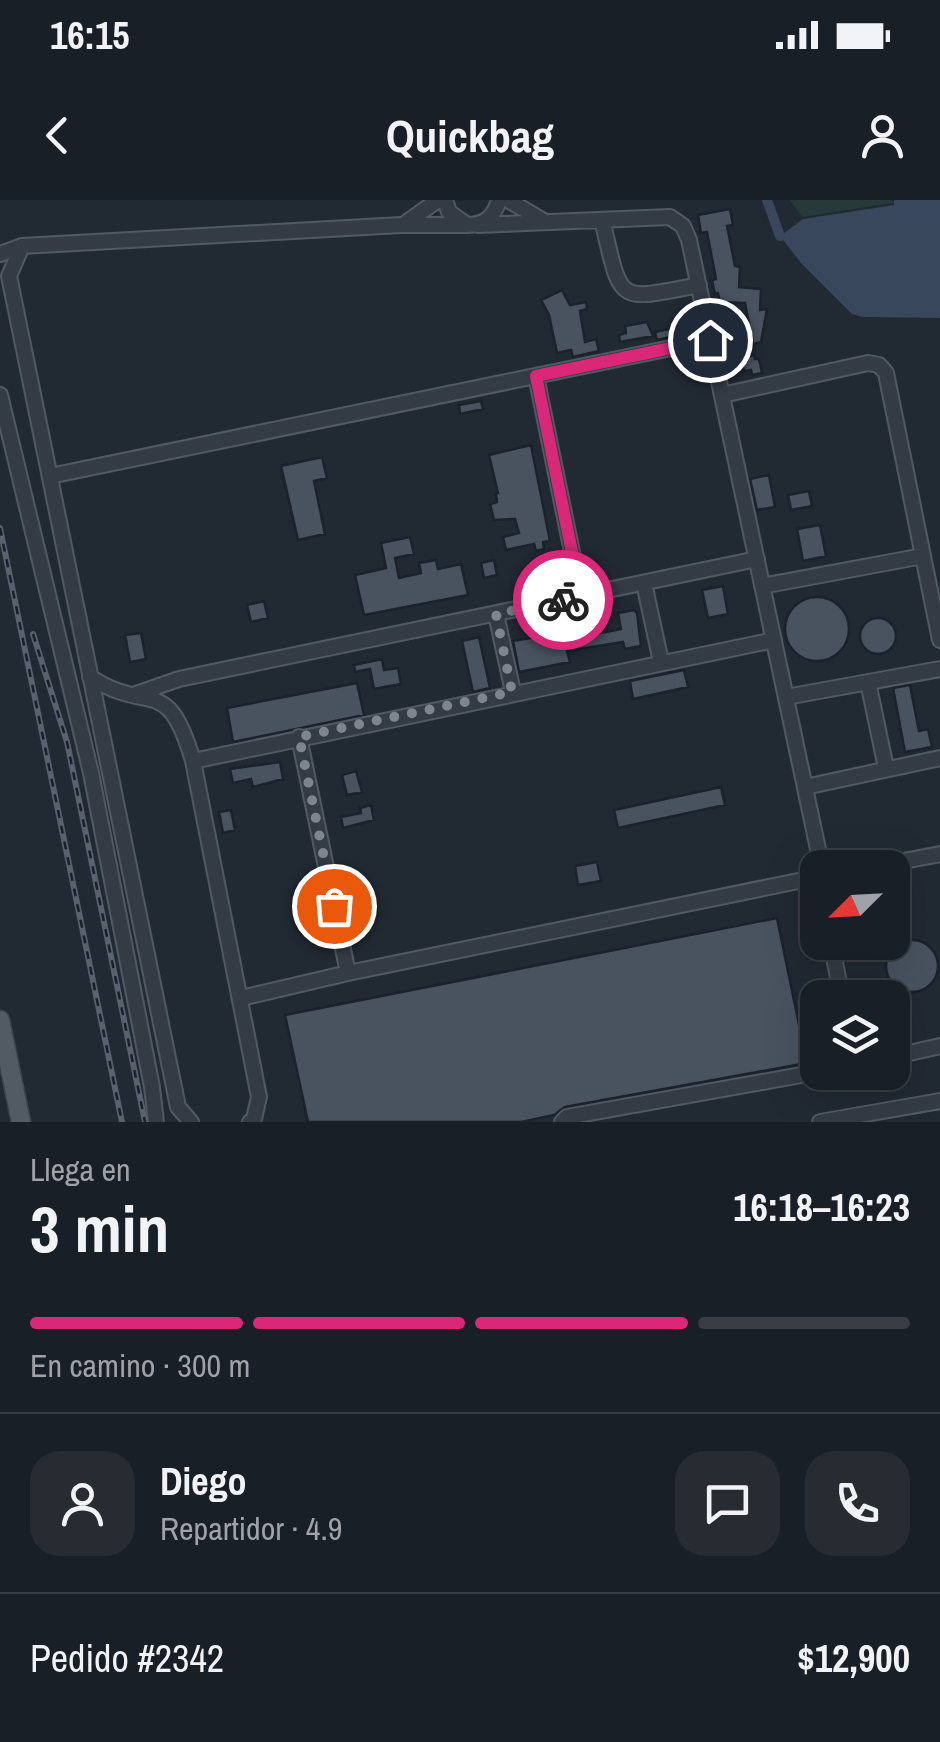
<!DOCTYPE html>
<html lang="es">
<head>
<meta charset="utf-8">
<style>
	:root { --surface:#191f26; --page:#262c32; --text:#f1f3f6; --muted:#9fa2a7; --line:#373d43; --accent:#db2777 }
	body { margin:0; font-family:"Archivo Narrow",sans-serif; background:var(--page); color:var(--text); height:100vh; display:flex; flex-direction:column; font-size:38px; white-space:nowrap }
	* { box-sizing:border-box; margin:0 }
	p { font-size:32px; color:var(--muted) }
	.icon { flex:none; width:55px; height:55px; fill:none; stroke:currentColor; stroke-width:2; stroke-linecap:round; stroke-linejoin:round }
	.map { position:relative; height:922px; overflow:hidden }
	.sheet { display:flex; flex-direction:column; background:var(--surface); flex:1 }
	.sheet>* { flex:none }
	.needle { width:65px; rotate:246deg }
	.controls { position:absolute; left:800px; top:650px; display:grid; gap:20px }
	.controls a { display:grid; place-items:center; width:110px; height:110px; border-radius:20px; background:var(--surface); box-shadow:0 10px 40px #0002,0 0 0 2px var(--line); font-size:50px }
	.pin { position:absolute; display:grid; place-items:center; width:85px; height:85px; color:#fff; margin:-42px; border:5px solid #fff; border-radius:50%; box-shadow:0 2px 10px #0007 }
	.courier { position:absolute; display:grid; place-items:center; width:100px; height:100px; margin:-50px; border:8px solid #db2777; border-radius:50%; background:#fff; color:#222; box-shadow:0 2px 12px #0007 }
	.headline em { font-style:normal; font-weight:700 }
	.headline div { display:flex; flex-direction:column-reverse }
	.headline { display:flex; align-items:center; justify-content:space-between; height:170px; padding:0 30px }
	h1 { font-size:65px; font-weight:700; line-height:75px }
	.bar { display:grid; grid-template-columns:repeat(4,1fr); gap:15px 10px; align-content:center; height:120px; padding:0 30px }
	.bar i { height:12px; border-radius:8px; background:var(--line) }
	.bar .selected { background:var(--accent) }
	.bar p { grid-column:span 4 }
	.line { display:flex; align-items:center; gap:25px; padding:0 30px; border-top:2px solid var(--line) }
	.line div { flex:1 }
	.round { display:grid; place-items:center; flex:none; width:105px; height:105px; border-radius:30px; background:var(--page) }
	.status { display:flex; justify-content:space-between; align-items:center; height:70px; padding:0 50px; background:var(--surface); direction:ltr }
	.status svg { height:28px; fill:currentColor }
	header { display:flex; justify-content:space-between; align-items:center; height:130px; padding:0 30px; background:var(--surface); font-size:45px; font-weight:700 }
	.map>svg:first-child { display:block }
	.green { fill:#273939 }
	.water { fill:#38475b }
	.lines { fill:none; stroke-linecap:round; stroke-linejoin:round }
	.canal { stroke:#38475b; stroke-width:10 }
	.building { fill:#49535f; stroke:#1b222b; stroke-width:2.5 }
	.minor-casing { stroke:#515962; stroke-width:18 }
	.major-casing { stroke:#3d444e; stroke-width:21 }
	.minor { stroke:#343b44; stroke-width:14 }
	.major { stroke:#525a64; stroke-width:18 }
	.rail-casing { stroke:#58616d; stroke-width:6 }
	.rail { stroke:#1a2029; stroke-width:2.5; stroke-dasharray:8; stroke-linecap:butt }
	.done { stroke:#7d858f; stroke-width:10; stroke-dasharray:0 18 }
	.route { stroke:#db2777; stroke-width:12 }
</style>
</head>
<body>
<div class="status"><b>16:15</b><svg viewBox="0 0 49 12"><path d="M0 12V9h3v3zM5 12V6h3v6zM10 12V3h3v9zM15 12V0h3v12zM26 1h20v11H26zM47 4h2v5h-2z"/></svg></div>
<header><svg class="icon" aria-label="back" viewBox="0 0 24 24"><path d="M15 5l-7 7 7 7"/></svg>Quickbag<svg class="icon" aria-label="person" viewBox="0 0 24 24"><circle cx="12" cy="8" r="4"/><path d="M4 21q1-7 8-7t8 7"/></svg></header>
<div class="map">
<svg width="940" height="922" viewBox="0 0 940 922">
	<rect width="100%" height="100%" fill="#212933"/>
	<path class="green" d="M790,0H892L893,3L802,17Z"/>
	<path class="water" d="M894,0H940V118L862,117L852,114L801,63L780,36L803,19L894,5Z"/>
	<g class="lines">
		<path class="canal" d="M767,0L780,36"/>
	</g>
	<path class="building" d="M730,9L733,25L727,26L735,66L740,67L739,87L761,89L760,110L767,109L761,142L753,144L745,103L720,102L718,93L715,94L712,80L716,79L707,32L701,33L698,15Z
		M562,90L570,105L586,102L587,109L580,111L585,142L596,139L599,151L573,157L571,150L557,153L549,115L541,100Z
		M647,122L653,136L620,142L619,135L626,133L625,126Z
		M692,124L694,132L657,140L655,132Z
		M754,155L755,159H759L762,173L752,175L751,170L744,171L741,158Z
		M481,201L483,209L460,214L459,205Z
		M531,245L550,341L543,342L544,349L536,351L534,344L506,350L503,337L519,333L515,319L494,320L490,304L497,302L496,294L498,293L489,255Z
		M322,257L327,278L314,281L325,334L298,340L281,266Z
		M769,275L775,307L757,310L750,279Z
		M809,291L812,306L791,310L788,295Z
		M820,325L826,356L803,361L797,329Z
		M410,337L414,354L395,358L399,378L421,373L419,363L436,360L438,369L461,364L468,395L364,415L355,375L386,368L381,343Z
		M494,360L497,375L484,378L481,363Z
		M723,386L728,414L708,418L702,390Z
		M785 429a32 32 0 1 1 64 0a32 32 0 1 1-64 0Z
		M264,401L268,418L251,422L247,405Z
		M634,410L637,413L641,446L625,449L623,442L567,451L570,462L519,472L513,441L564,432L565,440L621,429L618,413Z
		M860 436a18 18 0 1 1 36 0a18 18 0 1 1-36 0Z
		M141,433L146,459L130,462L125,435Z
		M479,437L490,488L473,492L462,441Z
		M382,459L384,470L398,468L401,484L374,489L370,469L355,472L354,465Z
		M684,470L688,487L633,499L630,481Z
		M357,483L364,515L233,542L227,508Z
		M910,485L919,531L928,529L932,547L905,552L893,488Z
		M280,562L283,579L253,587L251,579L233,583L230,569Z
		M356,571L362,592L347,595L342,575Z
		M721,587L725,605L618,628L614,610Z
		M371,605L374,620L343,628L341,617L361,613L360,608Z
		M231,610L235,630L223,633L219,612Z
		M597,662L601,681L578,685L575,666Z
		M777,718L807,863L565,907L554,915L521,922H308L285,815Z
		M886 766a26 26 0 1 1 52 0a26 26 0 1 1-52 0Z"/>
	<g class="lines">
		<defs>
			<path id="minor" d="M445,0L449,12L467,25C485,25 494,17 499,0
				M508,0L542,20
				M602,20C622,103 614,102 699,85
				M407,22L438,0
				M478,25L670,17L683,26L689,40L822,668
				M0,54L22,46
				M536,176L581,396
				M0,195L91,573L152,887L156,922
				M722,195L868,163L879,165L886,173L940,440
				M50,276L710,140
				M644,383L661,462
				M762,386L923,356
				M496,414L513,492
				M90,477C150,516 167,472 193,561L259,897L254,919L250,922
				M868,482L886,568
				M133,495L179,479L757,359
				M786,497L940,469
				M299,537L348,773
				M193,561L774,440
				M805,587L940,558
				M867,668L940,654
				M831,742L842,798
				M241,798L348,773L818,677
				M892,857L940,846
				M191,922L178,907L9,76L22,46L401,25H467
				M562,922L567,917L818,872
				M820,922L940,901"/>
			<path id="major" d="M0,820L21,922"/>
		</defs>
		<use href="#minor" class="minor-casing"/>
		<use href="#major" class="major-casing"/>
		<use href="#minor" class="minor"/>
		<use href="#major" class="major"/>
		<defs>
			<path id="rail" d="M0,328L122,922
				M33,434L67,542L145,922"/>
		</defs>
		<use href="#rail" class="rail-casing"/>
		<use href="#rail" class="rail"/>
	</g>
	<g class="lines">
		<path class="done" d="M334,706L299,537L512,492L496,414L563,400"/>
		<path class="route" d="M563,400L581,396L536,176L710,140"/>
	</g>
</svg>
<div class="controls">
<a><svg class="needle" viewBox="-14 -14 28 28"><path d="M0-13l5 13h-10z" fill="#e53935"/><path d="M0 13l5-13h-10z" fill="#9fa2a7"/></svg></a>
<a><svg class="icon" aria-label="layers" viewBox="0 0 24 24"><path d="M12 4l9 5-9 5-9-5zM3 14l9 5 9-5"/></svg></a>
</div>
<div class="pin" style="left:334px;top:706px;background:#ea580c"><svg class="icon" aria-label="bag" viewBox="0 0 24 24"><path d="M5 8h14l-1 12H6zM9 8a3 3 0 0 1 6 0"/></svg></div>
<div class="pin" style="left:710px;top:140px;background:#1f2937"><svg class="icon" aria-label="home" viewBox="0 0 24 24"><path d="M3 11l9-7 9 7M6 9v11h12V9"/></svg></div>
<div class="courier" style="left:563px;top:400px"><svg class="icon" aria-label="bike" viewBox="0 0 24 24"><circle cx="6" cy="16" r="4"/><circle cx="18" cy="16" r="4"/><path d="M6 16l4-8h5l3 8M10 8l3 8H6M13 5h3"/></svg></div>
</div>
<section class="sheet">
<div class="headline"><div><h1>3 min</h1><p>Llega en</p></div><em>16:18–16:23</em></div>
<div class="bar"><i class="selected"></i><i class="selected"></i><i class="selected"></i><i></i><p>En camino · 300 m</p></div>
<div class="line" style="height:180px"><a class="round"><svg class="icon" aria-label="person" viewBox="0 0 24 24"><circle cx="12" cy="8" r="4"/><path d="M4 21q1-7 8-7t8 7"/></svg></a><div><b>Diego</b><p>Repartidor · 4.9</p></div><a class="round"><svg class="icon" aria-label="chat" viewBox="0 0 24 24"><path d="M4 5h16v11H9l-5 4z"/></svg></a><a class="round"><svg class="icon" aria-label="phone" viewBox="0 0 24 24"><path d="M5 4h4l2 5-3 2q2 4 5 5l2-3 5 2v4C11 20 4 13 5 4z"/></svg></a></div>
<div class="line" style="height:130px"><div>Pedido #2342</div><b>$12,900</b></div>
</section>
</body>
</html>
